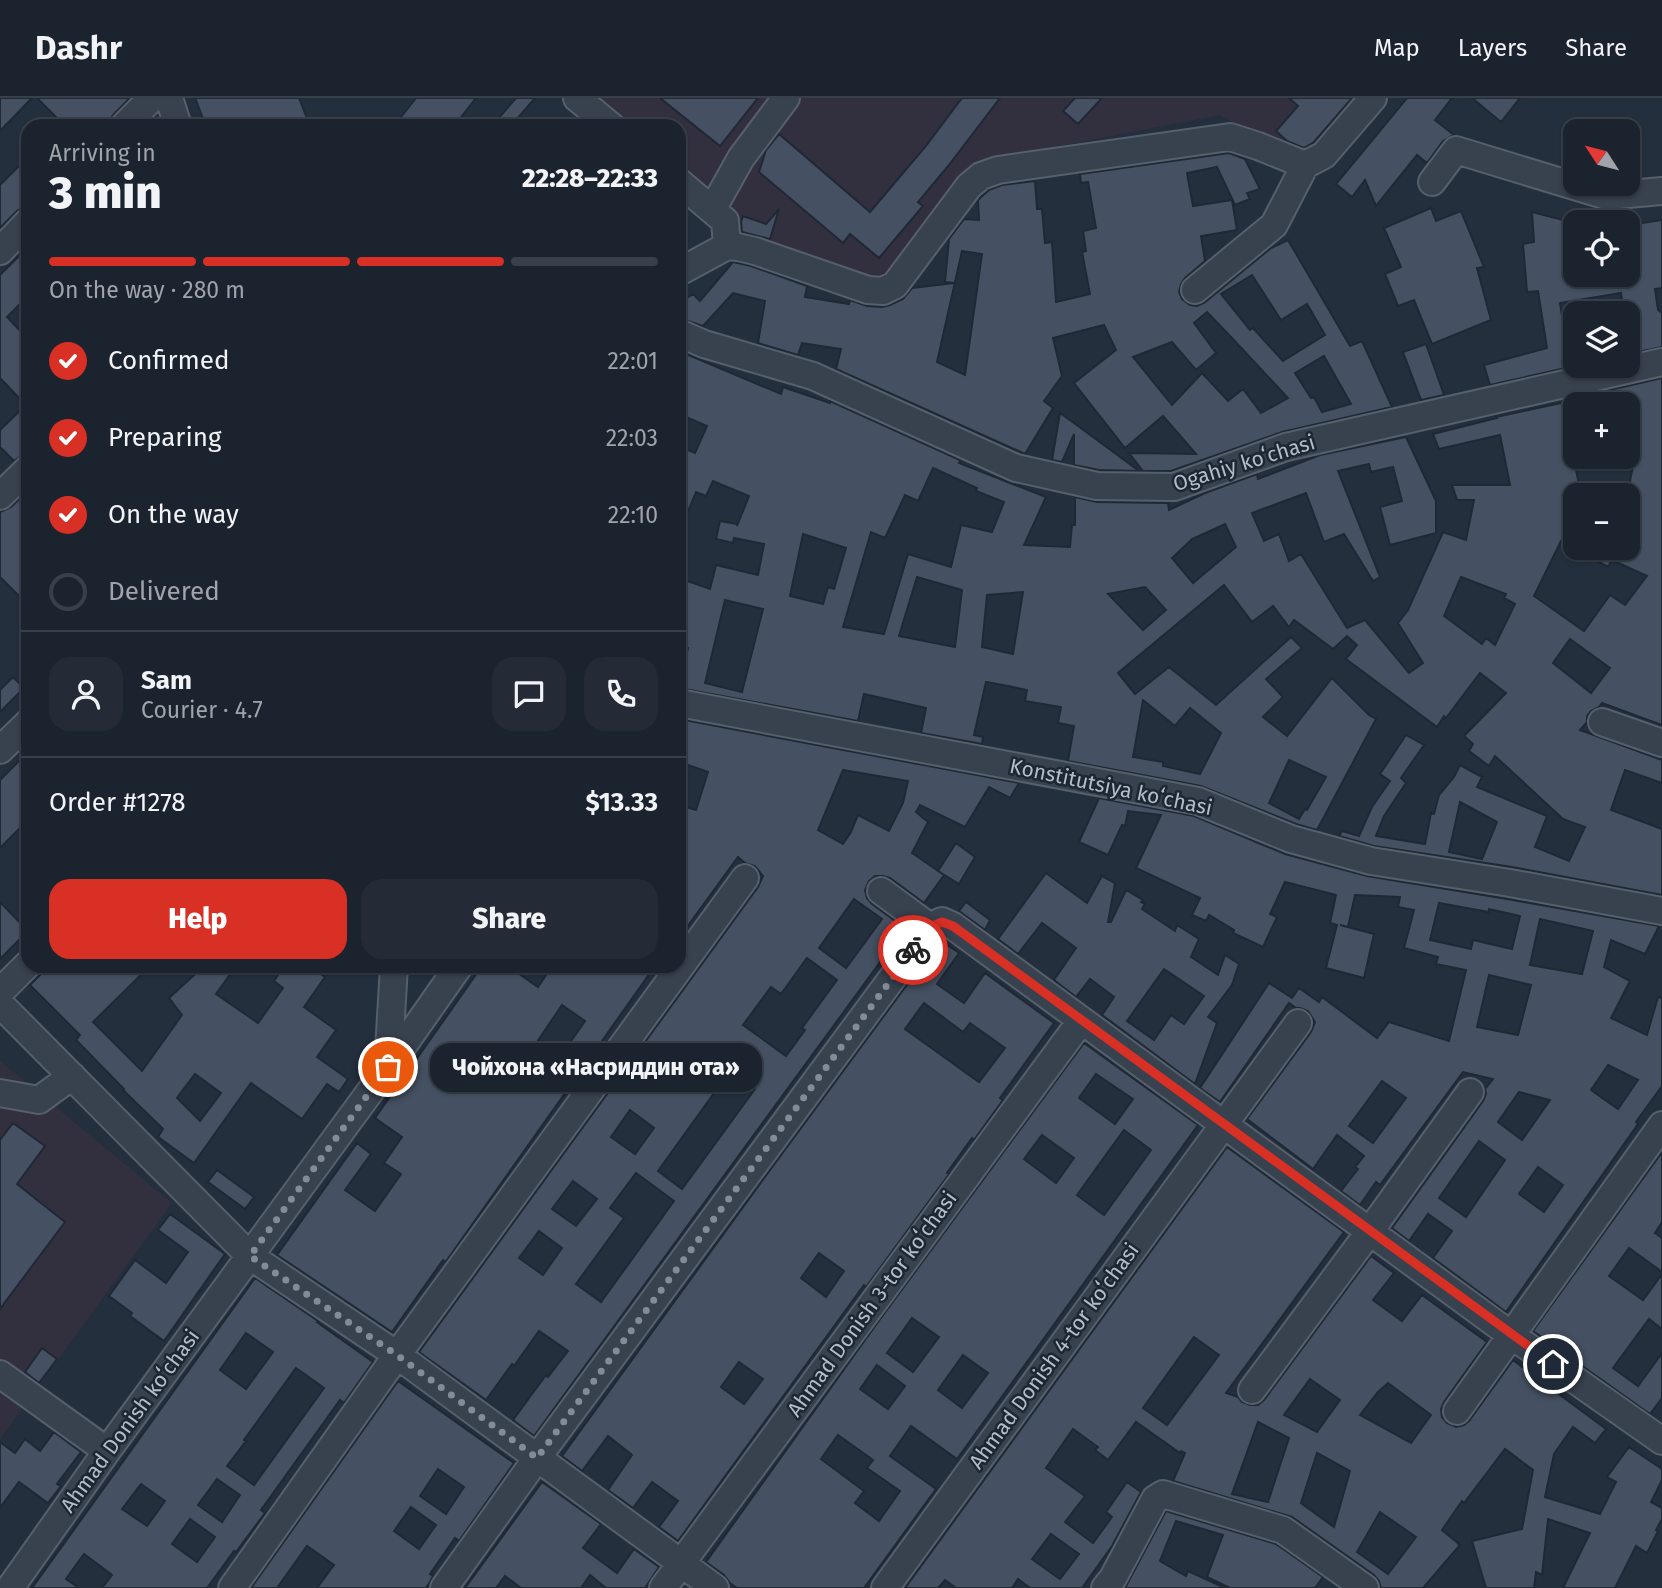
<!DOCTYPE html>
<html lang="en">
<head>
<meta charset="utf-8">
<style>
	:root { --surface:#1b232e; --page:#242b36; --text:#f1f3f6; --muted:#a0a4aa; --line:#39404a; --accent:#d93025 }
	body { margin:0; font-family:"Fira Sans",sans-serif; background:var(--page); color:var(--text); height:100vh; display:flex; flex-direction:column; font-size:26px; white-space:nowrap }
	* { box-sizing:border-box; margin:0 }
	p { font-size:23px; color:var(--muted) }
	.icon { flex:none; width:38px; height:38px; fill:none; stroke:currentColor; stroke-width:2; stroke-linecap:round; stroke-linejoin:round }
	.map { position:relative; flex:1; overflow:hidden }
	.panel { position:absolute; left:21px; top:21px; width:665px; height:854px; display:flex; flex-direction:column; background:var(--surface); border-radius:21px; box-shadow:0 2px 5px #0004,0 0 0 2px var(--line) }
	.panel>* { flex:none }
	.needle { width:46px; rotate:306deg }
	.buttons { position:absolute; left:1563px; top:21px; display:grid; gap:14px }
	.buttons a { display:grid; place-items:center; width:77px; height:77px; border-radius:14px; background:var(--surface); box-shadow:0 2px 5px #0004,0 0 0 2px var(--line); font-size:35px }
	.pin { position:absolute; display:grid; place-items:center; width:60px; height:60px; color:#fff; margin:-30px; border:4px solid #fff; border-radius:50%; box-shadow:0 2px 7px #0007 }
	.courier { position:absolute; display:grid; place-items:center; width:70px; height:70px; margin:-35px; border:5px solid #d93025; border-radius:50%; background:#fff; color:#222; box-shadow:0 2px 9px #0007 }
	.bubble { position:absolute; height:49px; border-radius:21px; background:var(--surface); box-shadow:0 2px 5px #0004,0 0 0 2px var(--line); font-size:23px; font-weight:800; line-height:49px; text-align:center }
	.head em { font-style:normal; font-weight:800 }
	.head div { display:flex; flex-direction:column-reverse }
	.head { display:flex; align-items:center; justify-content:space-between; height:119px; padding:0 28px }
	h1 { font-size:46px; font-weight:800; line-height:52px }
	.bar { display:grid; grid-template-columns:repeat(4,1fr); gap:10px 7px; align-content:center; height:84px; padding:0 28px }
	.bar i { height:9px; border-radius:5px; background:var(--line) }
	.bar .selected { background:var(--accent) }
	.bar p { grid-column:span 4 }
	.line { display:flex; align-items:center; gap:18px; padding:0 28px; border-top:2px solid var(--line) }
	.line div { flex:1 }
	.round { display:grid; place-items:center; flex:none; width:74px; height:74px; border-radius:21px; background:var(--page) }
	ol { padding:0 28px; list-style:none }
	li { display:flex; align-items:center; gap:21px; height:77px }
	li p { margin-inline-start:auto }
	li .icon { padding:7px; border-radius:50%; background:var(--accent); color:#fff; stroke-width:4 }
	li:last-child { color:var(--muted) }
	li i { width:38px; height:38px; border:4px solid var(--line); border-radius:50% }
	.button { display:flex; gap:14px; margin-top:auto; padding:14px 28px }
	.button a { flex:1; height:80px; border-radius:21px; background:var(--accent); color:#fff; font-size:28px; font-weight:800; line-height:80px; text-align:center }
	.button a+a { background:var(--page); color:var(--text) }
	header { display:flex; align-items:center; gap:42px; box-sizing:border-box; height:98px; padding:0 35px; background:var(--surface); border-bottom:2px solid var(--line) }
	header strong { font-size:33px }
	nav { display:flex; gap:38px; margin-inline-start:auto; font-size:24px }
	.map>svg:first-child { display:block }
	.medical { fill:#32303f }
	.building { fill:#455162; stroke:#1f2835; stroke-width:2; fill-rule:evenodd }
	.lines { fill:none; stroke-linecap:round; stroke-linejoin:round }
	.minor-casing { stroke:#565f6c; stroke-width:30 }
	.minor { stroke:#38414e; stroke-width:26 }
	.done { stroke:#828b98; stroke-width:7; stroke-dasharray:0 12.6 }
	.route { stroke:#d93025; stroke-width:9 }
	.labels { text-anchor:middle; stroke-width:5; stroke-linejoin:round; paint-order:stroke }
	.street-label { font-size:21px; fill:#b4bcc9; stroke:#1d2633 }
</style>
</head>
<body>
<header>
<strong>Dashr</strong>
<nav><a>Map</a><a>Layers</a><a>Share</a></nav>
</header>
<div class="map">
<svg width="1662" height="1490" viewBox="0 0 1662 1490">
	<rect width="100%" height="100%" fill="#242f3e"/>
	<path class="medical" d="M582,0H1361L1311,60L1290,57L1220,17L976,64L880,187L731,142L679,80V28H616Z
		M0,963L172,1105L0,1341Z"/>
	<path class="building" d="M0,0H32L0,33Z
		M37,0H130L113,17L107,28H65Z
		M195,0H299L310,28H206Z
		M416,0H476L454,28H394Z
		M516,0H535L511,28H492Z
		M660,0H758L720,48Z
		M962,0H1000L949,67L918,104L923,108L879,160L850,136L843,145L759,74L766,52L779,36L870,114L926,48Z
		M1075,0H1102L1078,26L1063,13Z
		M1289,0H1352L1314,44L1304,50L1287,43L1276,33L1298,8Z
		M1407,0H1452L1435,22L1454,37L1443,43L1427,65L1417,57L1376,108L1365,82L1352,99L1336,86Z
		M1472,0H1520L1501,24Z
		M1229,55L1245,61L1260,91L1247,95L1250,101L1235,107L1217,69L1187,75L1193,108L1232,102L1237,132L1201,138L1205,163L1185,180L1181,186L1179,194L1182,201L1190,207L1197,208L1204,205L1271,150L1288,142L1350,248L1362,243L1392,309L1282,334L1171,373H1143L1129,355L1196,356L1163,318L1125,350L1074,285L1116,252L1104,227L1053,240L1062,278L1044,303L1053,310L1025,356L836,271L841,251L802,245L798,257L758,245L765,203L733,195L703,228L679,220V205L693,196L700,203L733,164L751,168L807,188L805,199L849,206L850,202L867,208L882,209L890,207L903,201L912,190L954,185L945,184L949,141L964,121L979,122L978,102L981,99L989,92L1002,87L1035,83L1037,111H1042L1045,145L1052,144L1056,204L1090,196L1082,154L1086,153L1083,133L1096,130L1088,84L1081,85L1080,76ZM962,153L982,156L965,277L937,264ZM1252,177L1281,222L1307,206L1325,237L1283,263L1253,230L1250,232L1221,196ZM1207,214L1231,239L1288,300L1261,315L1243,291L1228,303L1202,275L1172,307L1133,259L1172,244L1196,272L1216,255L1194,225ZM1324,258L1351,306L1322,314L1314,299L1311,300L1295,275Z
		M28,59V105L17,113L0,130V87Z
		M1431,110L1436,123L1461,113L1484,169L1477,170L1491,222L1432,246L1414,202L1398,208L1385,176L1401,169L1384,130Z
		M779,111L770,141L742,134L741,124L743,118L766,126Z
		M1532,114L1575,125V177H1628V127L1662,122V190L1655,191L1658,212L1662,215V249L1628,256V215H1624L1621,195L1560,205L1570,269L1490,287L1484,267L1547,250L1538,193L1527,194L1523,146L1534,144Z
		M28,149V198L7,219L28,241V356H24L14,363L0,349V332L26,307L0,280V177Z
		M1426,246L1444,297L1421,302L1403,254Z
		M679,253L781,296L783,289L830,305V303L960,362L959,365L1046,399L1024,447L1070,449L1072,427H1075V399L1097,404L1168,405L1169,412L1205,395L1257,376L1258,381L1320,357L1406,339L1436,403V435L1390,447L1380,409L1402,403L1393,369L1371,374L1369,366L1338,373L1380,479L1373,483L1344,436L1324,444L1306,395L1252,415L1264,443L1279,436L1289,463L1301,456L1347,530L1365,522L1409,575L1423,565L1398,525L1408,512L1443,434L1466,442L1474,402H1457L1452,387H1510L1500,337L1439,351L1433,336L1497,320L1496,319L1575,302V330L1568,331L1581,397H1575V450H1628V393L1633,368L1628,367V338L1630,318H1628V306H1580V299L1662,280V627L1602,605L1599,609L1591,613L1587,618V624L1580,632L1662,662V685L1625,672L1611,712L1662,731V797L1512,769L1374,748L1339,738L1342,733L1359,738L1372,709L1390,683L1380,676L1406,637L1424,647L1401,680L1406,685L1384,718L1376,738L1425,746L1431,715L1434,716L1439,697L1454,679L1460,667L1482,679L1477,689L1547,718L1535,749L1569,763L1585,729L1563,721L1495,658L1489,668L1469,653L1473,646L1464,638L1506,595L1480,575L1446,620L1444,618L1437,629L1346,561L1357,547L1347,538L1333,551L1294,522L1289,529L1273,508L1252,524L1224,487L1118,575L1135,596L1169,569L1216,607L1291,539L1302,550L1266,581L1283,599L1263,619L1287,638L1332,580L1369,617L1376,621L1317,732L1296,726L1201,688L1068,663L1074,628L1058,625L1061,609L1025,603L1027,592L1008,588L986,584L974,637L983,639L982,646L921,635L926,610L864,596L858,623L679,590L688,550L679,548V480L710,491L716,467L758,477L764,446L734,440L733,445L716,441L720,423L737,426V428L749,398L713,383L706,398L696,394L679,435V393L685,379L679,376V348L695,355L707,328L679,316ZM933,370L977,390L976,393L1004,404L992,434L961,427L951,469L908,456L884,536L843,529L871,434L885,440L905,397L918,403ZM1225,426L1236,449L1193,485L1172,460L1192,441ZM803,436L846,450L834,491L828,489L823,506L790,498ZM1561,443L1608,469L1612,462L1647,478L1625,507L1610,497L1584,533L1534,498ZM917,479L962,492L955,549L899,538ZM1461,479L1506,496L1504,500L1515,506L1495,547L1486,540L1482,546L1444,518ZM1145,489L1166,512L1143,532L1108,496ZM1023,494L1013,556L982,549L987,497ZM725,502L763,511L742,594L705,585ZM1570,541L1610,570L1591,595L1553,565ZM1143,602L1175,628L1190,610L1221,635L1200,676L1163,668V664L1133,659ZM1289,662L1326,679L1307,712L1305,711L1299,721L1269,705ZM1460,704L1497,724L1482,761L1449,754Z
		M1060,315L1078,328L1139,373L1099,372L1074,367V336L1062,364L1052,362Z
		M28,393V507L0,479V414L11,409Z
		M13,579L24,590L0,614V592Z
		M679,621L1019,685L1010,700L989,689L965,729L920,707L916,714L928,724L912,755L944,777L924,805L890,780L883,778H875L869,783L865,792L867,800L872,806L905,830L534,1338L513,1322L546,1277L548,1279L568,1253L539,1233L514,1268L512,1266L486,1302L419,1254L758,789L763,778L755,768L745,765L738,759L679,840V707L696,712L708,674L679,664ZM843,672L908,683L903,705L889,733L858,717L851,734L843,746L818,732ZM854,801L882,821L846,870L819,850ZM807,860L837,882L802,930L805,932L786,958L743,927L771,889L781,896ZM730,973L755,991L682,1091L658,1073ZM630,1012L654,1030L635,1056L611,1039ZM636,1075L674,1103L601,1204L576,1186L624,1120L610,1110ZM573,1083L597,1101L576,1128L552,1111ZM539,1133L562,1150L543,1177L519,1160Z
		M28,654V722L0,750V682Z
		M1099,700L1194,718L1285,756L1367,778L1507,801L1659,828L1645,856L1611,842L1604,869L1630,883L1611,920L1647,937L1658,899L1662,900V988L1636,1024L1638,1026L1506,1214L1433,1160L1452,1133L1428,1116L1409,1143L1392,1130L1483,1003L1486,996L1485,991L1493,981L1463,974L1380,1087L1376,1084L1360,1107L1341,1093L1358,1071L1355,1069L1364,1058L1337,1037L1313,1071L1247,1021L1311,934L1315,924L1308,913L1300,910H1296L1289,905L1220,1004L1200,990L1269,885L1292,900L1299,890L1319,904L1322,899L1377,940L1389,924L1449,943L1466,872L1436,866L1438,859L1404,850L1414,812L1398,809L1400,799L1355,797L1348,829L1340,827L1374,836L1364,880L1326,870L1337,827L1330,825L1336,797L1285,784L1270,816L1277,819L1263,849L1233,835L1234,832L1209,817L1206,823L1192,817L1200,800L1136,770L1161,717L1128,713L1125,728L1122,727L1108,757L1079,744ZM1439,805L1489,814V811L1520,818L1512,851L1473,842L1471,851L1430,842ZM1540,821L1593,833L1582,876L1530,867ZM1489,877L1531,887L1518,937L1477,929ZM1608,967L1638,982L1618,1011L1591,992ZM1382,983L1406,1000L1373,1045L1349,1028ZM1519,994L1550,1002L1522,1042L1498,1024ZM1479,1043L1505,1062L1466,1119L1439,1100ZM1538,1069L1563,1087L1544,1114L1519,1096Z
		M956,745L975,759L959,786L938,773Z
		M1046,775L1087,805L1102,778L1115,785L1108,824H1111L1126,792L1143,802L1141,804L1145,806L1142,811L1175,833L1177,827L1199,841L1191,859L1218,877L1225,857L1239,866L1232,887L1208,919L1217,925L1195,986L1102,917L1114,899L1090,881L1076,899L1054,882L1076,850L1042,825L1018,856L998,841ZM1164,871L1204,898L1184,926L1171,917L1154,942L1127,923Z
		M0,804L28,833L0,861Z
		M966,804L990,822L985,832L959,813Z
		M940,842L959,855L937,886L964,905L985,875L1054,925L1000,1000L1003,1002L992,1017L974,1042L972,1040L947,1075L949,1076L866,1189L864,1187L678,1443L659,1429L678,1403L652,1384L633,1410L608,1392L632,1357L608,1338L582,1373L562,1358L773,1068ZM924,905L963,934L970,925L1005,950L979,984L905,931ZM819,1155L844,1173L826,1199L801,1180ZM739,1264L763,1281L744,1306L721,1289Z
		M43,868H150L93,924L142,973L182,917L169,900L204,868H236L216,896L258,925L283,890L274,883L284,868H309L325,879L304,909L336,932L317,959L348,981L339,994L327,986L302,1021L251,985L194,1065L158,1039L163,1031L123,992L124,991L76,942L80,937L30,887L40,877ZM195,976L221,995L200,1023L177,1000Z
		M482,868H508L538,889L552,868H655L447,1162L446,1164L443,1162L392,1234L277,1157L357,1045L371,1056L345,1092L375,1113L401,1076L384,1065L402,1039L375,1020ZM562,907L585,923L558,962L560,964L540,992L516,975Z
		M1084,945L1198,1027L957,1361L911,1328L890,1358L936,1391L864,1490H737L730,1485L724,1477L706,1464L878,1224ZM1096,976L1133,1001L1115,1026L1079,1000ZM1124,1032L1151,1052L1104,1117L1077,1097ZM1042,1037L1074,1060L1056,1085L1024,1061ZM912,1220L939,1239L913,1274L887,1255ZM963,1257L988,1275L962,1310L938,1292ZM877,1267L905,1288L888,1311L860,1291ZM838,1337L873,1362L867,1370L900,1393L879,1423L855,1405L864,1393L821,1361Z
		M13,1025L45,1048L17,1086L65,1124L0,1211V1042Z
		M1227,1049L1344,1134L1226,1295L1238,1299L1242,1304L1250,1307H1258L1264,1302L1371,1158L1394,1175L1373,1202L1402,1223L1422,1197L1487,1244L1444,1304L1441,1311L1442,1319L1447,1325L1456,1329L1464,1327L1469,1323L1513,1262L1606,1331L1595,1345L1573,1329L1554,1356L1545,1399L1600,1416L1616,1384L1607,1379L1629,1349L1662,1371V1382L1651,1404L1662,1410V1421L1656,1432L1658,1433L1647,1455L1636,1448L1615,1490H1563L1590,1435L1548,1421L1542,1477L1536,1474L1534,1490H1486L1472,1443L1522,1431L1533,1372L1505,1351L1464,1405L1462,1403L1442,1432L1460,1447L1423,1490H1381L1379,1483L1374,1477L1292,1419L1173,1383L1185,1355L1181,1353L1180,1355L1136,1324L1108,1362L1095,1352L1098,1349L1073,1331L1046,1370L1085,1398L1065,1424L1093,1445L1112,1419L1106,1414L1127,1384L1141,1394L1112,1448L1082,1490H1030L1018,1481L1012,1490H956L945,1482L938,1490H905ZM1194,1239L1219,1257L1167,1327L1143,1310ZM1310,1281L1340,1302L1317,1334L1284,1317ZM1388,1285L1431,1317L1411,1345L1360,1317L1378,1294ZM1258,1324L1289,1340L1268,1404L1232,1396ZM1317,1355L1350,1373L1334,1429L1301,1405ZM1380,1414L1416,1439L1388,1476L1357,1454ZM1051,1436L1079,1456L1060,1481L1032,1461Z
		M1662,1054V1124L1655,1135L1662,1140V1174L1629,1150L1609,1178L1643,1202L1662,1176V1231L1649,1221L1613,1270L1638,1288L1662,1255V1300L1650,1316L1533,1233Z
		M217,1072L254,1099L245,1111L208,1084Z
		M170,1116L225,1156L164,1243L130,1218L132,1215L109,1198L135,1162L166,1185L188,1154L158,1132Z
		M255,1180L318,1223L317,1224L373,1264L344,1305L340,1302L261,1412L265,1415L236,1454L234,1453L207,1490H102L112,1477L84,1456L66,1481L79,1490H32ZM246,1235L273,1254L246,1291L220,1272ZM296,1270L324,1290L254,1387L227,1368L246,1343L244,1342ZM217,1381L240,1397L222,1424L198,1407ZM141,1386L165,1403L147,1428L122,1411ZM190,1421L215,1439L197,1464L172,1446Z
		M42,1250L57,1261L39,1285L25,1274Z
		M398,1283L514,1365L459,1443L455,1440L430,1476L433,1478L430,1484L426,1490H317L334,1467L307,1448L277,1490H251ZM438,1371L464,1389L446,1416L420,1398ZM411,1409L436,1427L419,1451L394,1433Z
		M54,1334L81,1354L57,1386L61,1388L48,1405L19,1384L0,1410V1344L15,1355L25,1341L40,1353Z
		M542,1384L601,1426L583,1450L617,1475L634,1451L659,1469L645,1490H606L590,1477L581,1490H521L505,1478L496,1490H465Z
		M1166,1413L1276,1446L1323,1479L1315,1490H1230L1207,1479L1223,1437L1176,1423L1160,1463L1186,1478L1188,1473L1225,1490H1125Z"/>
	<g class="lines">
		<defs>
			<path id="minor" d="M169,0L178,28
				M577,0L611,28
				M124,28L152,0
				M679,84L725,123L727,148
				M1432,84L1456,52L1607,98L1662,93
				M712,112L741,60L786,0
				M0,153L28,124
				M679,174L727,148L738,149L755,153L868,192L883,193L895,187L969,88L981,78L998,72L1230,39L1258,48L1305,67L1324,57L1373,0
				M1195,192L1274,127L1305,67
				M679,235L704,246L813,278L1016,370L1097,388L1174,389L1286,349L1662,264
				M0,398L28,371
				M679,605L1198,703L1291,741L1371,763L1510,785L1662,813
				M1602,624L1662,645
				M0,652L28,625
				M881,793L930,829
				M0,894L28,866
				M0,906L250,1158L397,1257L715,1490
				M388,969L459,868
				M0,995L39,1002L72,978
				M0,1276L107,1353
				M1252,1292L1370,1133L1470,994
				M1457,1313L1662,1027
				M10,1490L107,1353L388,969L394,868
				M232,1490L397,1257L745,780
				M444,1490L537,1360L930,829L942,823L953,828L1511,1237L1662,1343
				M663,1490L1081,923
				M885,1490L1298,925
				M1105,1490L1113,1480L1155,1401L1163,1396L1283,1432L1365,1490"/>
		</defs>
		<use href="#minor" class="minor-casing"/>
		<use href="#minor" class="minor"/>
	</g>
	<g class="lines">
		<path class="done" d="M388,969L250,1158L397,1257L537,1360L913,852"/>
		<path class="route" d="M913,852L930,829L942,824L953,828L1553,1266"/>
	</g>
	<g class="labels">
		<g class="street-label">
			<text transform="translate(1244 365) rotate(-17)" y="7">Ogahiy koʻchasi</text>
			<text transform="translate(1111 689) rotate(12)" y="7">Konstitutsiya koʻchasi</text>
			<text transform="translate(872 1206) rotate(-54)" y="7">Ahmad Donish 3-tor koʻchasi</text>
			<text transform="translate(1054 1258) rotate(-54)" y="7">Ahmad Donish 4-tor koʻchasi</text>
			<text transform="translate(130 1323) rotate(-54)" y="7">Ahmad Donish koʻchasi</text>
		</g>
	</g>
</svg>
<div class="buttons">
<a><svg class="needle" viewBox="-14 -14 28 28"><path d="M0-13l5 13h-10z" fill="#e53935"/><path d="M0 13l5-13h-10z" fill="#a0a4aa"/></svg></a>
<a><svg class="icon" aria-label="locate" viewBox="0 0 24 24"><circle cx="12" cy="12" r="6"/><path d="M12 2v4M12 18v4M2 12h4M18 12h4"/></svg></a>
<a><svg class="icon" aria-label="layers" viewBox="0 0 24 24"><path d="M12 4l9 5-9 5-9-5zM3 14l9 5 9-5"/></svg></a>
<a>+</a>
<a>−</a>
</div>
<div class="pin" style="left:388px;top:969px;background:#ea580c"><svg class="icon" aria-label="bag" viewBox="0 0 24 24"><path d="M5 8h14l-1 12H6zM9 8a3 3 0 0 1 6 0"/></svg></div>
<div class="pin" style="left:1553px;top:1266px;background:#1f2937"><svg class="icon" aria-label="home" viewBox="0 0 24 24"><path d="M3 11l9-7 9 7M6 9v11h12V9"/></svg></div>
<div class="courier" style="left:913px;top:852px"><svg class="icon" aria-label="bike" viewBox="0 0 24 24"><circle cx="6" cy="16" r="4"/><circle cx="18" cy="16" r="4"/><path d="M6 16l4-8h5l3 8M10 8l3 8H6M13 5h3"/></svg></div>
<div class="bubble" style="left:430px;top:945px;width:332px">Чойхона «Насриддин ота»</div>
<section class="panel">
<div class="head"><div><h1>3 min</h1><p>Arriving in</p></div><em>22:28–22:33</em></div>
<div class="bar"><i class="selected"></i><i class="selected"></i><i class="selected"></i><i></i><p>On the way · 280 m</p></div>
<ol>
<li><svg class="icon" aria-label="check" viewBox="0 0 24 24"><path d="M5 12l5 5 9-10"/></svg>Confirmed<p>22:01</p></li>
<li><svg class="icon" aria-label="check" viewBox="0 0 24 24"><path d="M5 12l5 5 9-10"/></svg>Preparing<p>22:03</p></li>
<li><svg class="icon" aria-label="check" viewBox="0 0 24 24"><path d="M5 12l5 5 9-10"/></svg>On the way<p>22:10</p></li>
<li><i></i>Delivered</li>
</ol>
<div class="line" style="height:126px"><a class="round"><svg class="icon" aria-label="person" viewBox="0 0 24 24"><circle cx="12" cy="8" r="4"/><path d="M4 21q1-7 8-7t8 7"/></svg></a><div><b>Sam</b><p>Courier · 4.7</p></div><a class="round"><svg class="icon" aria-label="chat" viewBox="0 0 24 24"><path d="M4 5h16v11H9l-5 4z"/></svg></a><a class="round"><svg class="icon" aria-label="phone" viewBox="0 0 24 24"><path d="M5 4h4l2 5-3 2q2 4 5 5l2-3 5 2v4C11 20 4 13 5 4z"/></svg></a></div>
<div class="line" style="height:91px"><div>Order #1278</div><b>$13.33</b></div>
<div class="button"><a>Help</a><a>Share</a></div>
</section>
</div>
</body>
</html>
